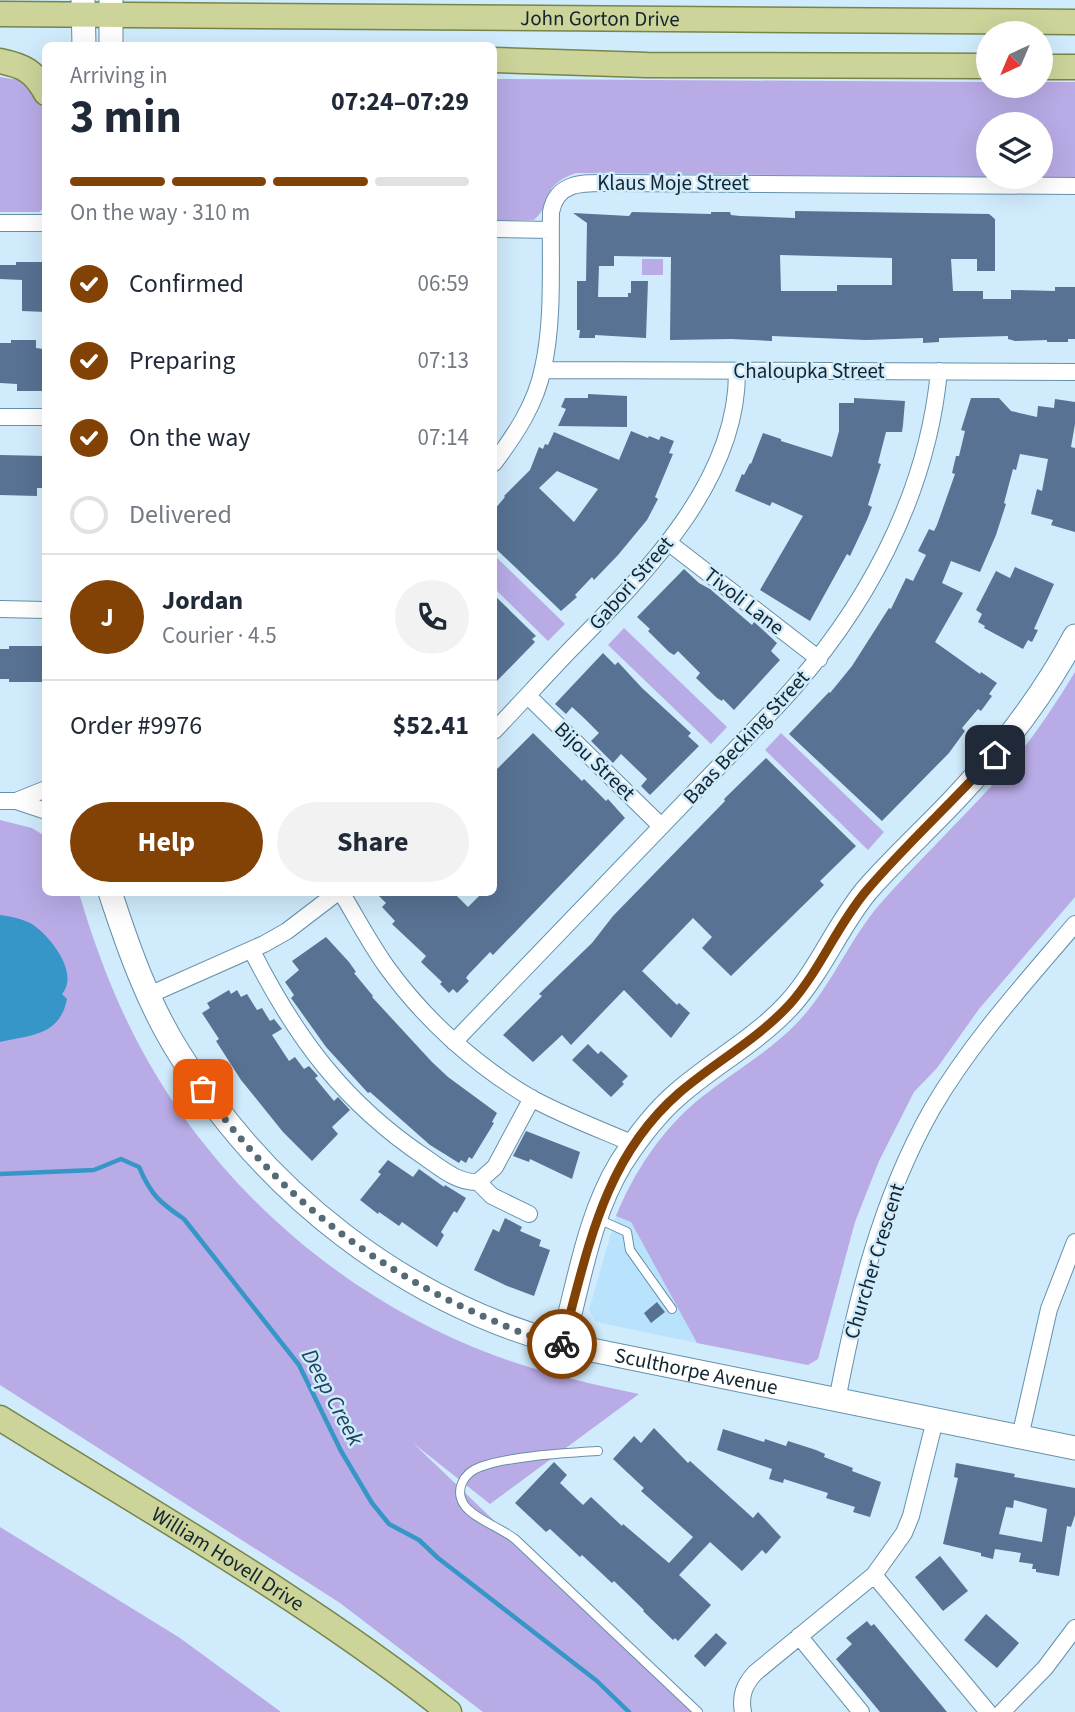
<!DOCTYPE html>
<html lang="en">
<head>
<meta charset="utf-8">
<style>
	:root { --surface:#fff; --page:#f2f2f3; --text:#1f2937; --muted:#747a83; --line:#e0e1e3; --accent:#824206 }
	body { margin:0; font-family:"Source Sans 3",sans-serif; background:var(--page); color:var(--text); height:100vh; display:flex; flex-direction:column; font-size:26px; white-space:nowrap }
	* { box-sizing:border-box; margin:0 }
	p { font-size:23px; color:var(--muted) }
	.icon { flex:none; width:38px; height:38px; fill:none; stroke:currentColor; stroke-width:2; stroke-linecap:round; stroke-linejoin:round }
	.map { position:relative; flex:1; overflow:hidden }
	.panel { position:absolute; left:42px; top:42px; width:455px; height:854px; display:flex; flex-direction:column; background:var(--surface); border-radius:10px; box-shadow:0 7px 28px #0002 }
	.panel>* { flex:none }
	.needle { width:46px; rotate:224deg }
	.buttons { position:absolute; left:976px; top:21px; display:grid; gap:14px }
	.buttons a { display:grid; place-items:center; width:77px; height:77px; border-radius:50%; background:var(--surface); box-shadow:0 7px 28px #0002; font-size:35px }
	.pin { position:absolute; display:grid; place-items:center; width:60px; height:60px; color:#fff; margin:-30px; border-radius:14px; box-shadow:0 4px 10px #0006 }
	.courier { position:absolute; display:grid; place-items:center; width:70px; height:70px; margin:-35px; border:5px solid #824206; border-radius:50%; background:#fff; color:#222; box-shadow:0 2px 9px #0007 }
	.head em { font-style:normal; font-weight:700 }
	.head div { display:flex; flex-direction:column-reverse }
	.head { display:flex; align-items:center; justify-content:space-between; height:119px; padding:0 28px }
	h1 { font-size:46px; font-weight:700; line-height:52px }
	.bar { display:grid; grid-template-columns:repeat(4,1fr); gap:10px 7px; align-content:center; height:84px; padding:0 28px }
	.bar i { height:9px; border-radius:5px; background:var(--line) }
	.bar .active { background:var(--accent) }
	.bar p { grid-column:span 4 }
	.line { display:flex; align-items:center; gap:18px; padding:0 28px; border-top:2px solid var(--line) }
	.line div { flex:1 }
	.round { display:grid; place-items:center; flex:none; width:74px; height:74px; border-radius:37px; background:var(--page) }
	ol { padding:0 28px; list-style:none }
	li { display:flex; align-items:center; gap:21px; height:77px }
	li p { margin-inline-start:auto }
	li .icon { padding:7px; border-radius:50%; background:var(--accent); color:#fff; stroke-width:4 }
	li:last-child { color:var(--muted) }
	li i { width:38px; height:38px; border:4px solid var(--line); border-radius:50% }
	.action { display:flex; gap:14px; margin-top:auto; padding:14px 28px }
	.action a { flex:1; height:80px; border-radius:42px; background:var(--accent); color:#fff; font-size:28px; font-weight:700; line-height:80px; text-align:center }
	.action a+a { background:var(--page); color:var(--text) }
	.map>svg:first-child { display:block }
	.built { fill:#b9e3fd }
	.green { fill:#b9abe6 }
	.water { fill:#3596c7 }
	.lines { fill:none; stroke-linecap:round; stroke-linejoin:round }
	.stream { stroke:#3596c7; stroke-width:4.5 }
	.building { fill:#587293; fill-rule:evenodd }
	.lane-casing { stroke:#6590aa; stroke-width:10 }
	.street-casing { stroke:#6590aa; stroke-width:18 }
	.secondary-casing { stroke:#6590aa; stroke-width:25 }
	.primary-casing { stroke:#768548; stroke-width:27 }
	.lane { stroke:#fff; stroke-width:8 }
	.street { stroke:#fff; stroke-width:16 }
	.secondary { stroke:#fff; stroke-width:23 }
	.primary { stroke:#cdd49a; stroke-width:24 }
	.done { stroke:#556a77; stroke-width:7; stroke-dasharray:0 12.6 }
	.route { stroke:#824206; stroke-width:9 }
	.labels { text-anchor:middle; stroke-width:5; stroke-linejoin:round; paint-order:stroke }
	.street-label { font-size:21px; fill:#13252f; stroke:#d0ebfc }
	.water-label { font-size:23px; font-style:italic; fill:#1b4359; stroke:#d0ebfc }
</style>
</head>
<body>
<div class="map">
<svg width="1075" height="1712" viewBox="0 0 1075 1712">
	<rect width="100%" height="100%" fill="#d0ebfc"/>
	<path class="built" d="M616,1216L631,1222L697,1343L596,1322L589,1310Z"/>
	<path class="green" d="M0,77L19,80L34,91L45,112V207L39,212H0Z
		M494,79L989,82V86H1041V82H1075V177H1010H1041V124H989V177L576,173C538,186 554,203 534,220L494,221Z
		M642,259H663V275H642Z
		M494,555L565,624L548,641L494,588Z
		M624,628L727,727L711,744L608,645Z
		M1075,672V897L979,1009L937,1068L914,1092L879,1161L855,1222L818,1359L808,1365L697,1343L631,1222L616,1216C634,1172 661,1131 698,1100C730,1074 765,1055 795,1025C830,990 848,941 880,904C918,861 959,822 997,780C1027,747 1052,710 1075,672Z
		M781,733L884,832L868,850L765,750Z
		M0,820L32,828L45,836L46,892L79,893C94,944 112,993 137,1041C212,1185 344,1300 496,1356C543,1373 591,1384 639,1394L490,1504L413,1443L694,1712H483L340,1603L0,1385Z
		M0,1527L180,1638L281,1712H0Z"/>
	<path class="water" d="M0,915C10,916 23,919 32,924C50,936 80,973 62,994L67,999C60,1036 30,1035 0,1042Z"/>
	<g class="lines">
		<path class="stream" d="M0,1174L94,1170L121,1159L139,1167C151,1195 159,1202 184,1219L299,1365L341,1451L372,1503L389,1524L419,1540L438,1558L597,1681L629,1712"/>
	</g>
	<path class="building" d="M795,211L989,214L995,219V271H977V259H951L953,291H983V299H1011V290L1055,291V287H1075V339H1068V342H1047V340L1015,341L1008,339V336L972,337L939,338V342L923,343V338L866,340L772,336V341L731,339L670,340L671,257L614,256V266H599L598,297H628V293H631V281H648L646,338L595,335V338H579L580,330H577V281H586L587,223L573,213L629,216L632,212L711,214V212H730L731,215L740,216L795,218ZM780,255L892,258V285H837V291H781Z
		M16,262H46V312L22,311V280L0,279V265H16Z
		M11,340H36V348L43,349V391H17V384L0,383V343H11Z
		M588,394L627,396V427L558,426L566,409L561,407L565,398H588Z
		M854,398L905,401L903,425L902,432H886L878,463L881,464L868,505L872,507L867,520L850,556L847,554L810,621L760,590L803,516L772,502L770,506L735,491L742,474L744,475L750,463L751,464L763,433L781,439V441L832,457L839,431V403H854Z
		M971,398H999L1011,411L1037,417L1038,406L1054,408L1055,399L1075,402V424L1071,447L1075,448V532L1051,525L1053,520L1031,514L1037,489L1042,491L1048,459L1020,454L1016,470L1013,469L1004,503L1006,504L996,535L980,572L951,561L942,583L963,593L935,642L980,674L981,672L997,683L989,694L992,696L981,711L978,709L962,728L965,731L949,753L882,821L789,734L829,692L830,693L852,666L889,608L891,609L906,578L913,581L926,555L918,551L929,529L934,531L937,525L955,474L952,473L956,456H959L965,431L961,430Z
		M631,431L648,438L649,436L659,440L661,436L674,441L669,453L673,454L655,497L658,499L647,520L618,555L594,580L592,577L575,595L577,597L561,611L494,547V510L505,497L504,496L530,470L539,447L543,449L545,444L548,445L554,432L619,460ZM557,471L598,489L574,522L539,488Z
		M0,455L46,456V488H37V496L0,495Z
		M1015,567L1054,584L1034,629L1038,630L1032,642L1028,640L1023,649L984,628L985,626L978,622L982,614L976,610L996,571L1010,578Z
		M684,569L699,583L710,589L752,625L754,622L763,630L777,643L771,651L780,660L734,710L723,699L722,701L717,698L696,678L700,673L678,651L674,655L669,652L648,631L650,629L637,617Z
		M494,595L536,636L532,639L535,642L494,684Z
		M9,646H46V682H9V679H0V649H9Z
		M603,653L615,665L618,662L642,688L691,733L688,736L699,746L650,795L641,786L647,779L621,754L613,763L591,741L599,733L585,719L572,707L566,714L555,704Z
		M533,733L582,781L584,779L606,801L608,799L625,818L493,955L490,952L468,975L466,978L469,981L457,993L453,989L449,993L440,984L442,982L421,962L426,956L392,924L395,921L382,907L386,903L375,892H453L468,907L483,892H494V772Z
		M766,758L856,846L820,881L824,885L731,976L702,948L712,937L693,918L642,971L677,1005L679,1003L690,1013L671,1038L624,990L571,1045L562,1035L533,1062L503,1035L542,996L539,994L592,943L613,916L725,801L724,799Z
		M326,937L349,962L356,972L354,973L373,996L372,997L432,1062L448,1077L497,1113L492,1122L494,1123L472,1159L469,1157L466,1163L461,1160L459,1163L430,1145L370,1092L368,1093L326,1047L291,998L294,995L285,982L299,970L292,961Z
		M229,990L231,994L237,990L241,997L247,994L257,1010L262,1008L270,1021L274,1019L282,1029L272,1035L289,1061L295,1057L304,1069L309,1066L318,1076L315,1078L334,1101L338,1097L350,1110L332,1127L338,1134L312,1161L283,1132L241,1080L216,1041L219,1039L202,1013L210,1008L207,1003Z
		M588,1044L598,1054L601,1051L628,1076L622,1082L624,1084L611,1097L572,1060Z
		M526,1131L580,1152L572,1179L530,1159L529,1162L513,1156Z
		M388,1160L413,1177L419,1169L444,1187L445,1185L466,1198L457,1213L454,1211L441,1232L444,1235L437,1247L402,1222L399,1226L379,1212L378,1214L360,1200L381,1174L378,1172Z
		M505,1218L522,1227L520,1231L541,1240L539,1246L550,1250L534,1296L507,1286L474,1270L493,1229L499,1232Z
		M657,1302L665,1312L651,1323L644,1313Z
		M654,1428L688,1463L690,1461L753,1518L758,1512L781,1537L766,1554L762,1550L742,1571L710,1542L679,1575L711,1605L678,1641L675,1638L673,1640L643,1611L644,1610L614,1581L612,1583L582,1555L580,1557L550,1529L546,1532L515,1503L554,1462L567,1475L560,1483L583,1505L591,1497L622,1526L623,1524L669,1563L693,1537L641,1491L644,1488L613,1459L634,1436L641,1443Z
		M723,1429L764,1442L765,1439L786,1446L788,1441L816,1450L825,1454L824,1457L853,1468L852,1471L881,1482L870,1517L853,1512L855,1507L826,1498L828,1493L784,1479L783,1483L769,1479L772,1469L717,1450Z
		M956,1463L1015,1474L1014,1477L1075,1488V1515L1071,1527L1067,1526L1059,1576L1036,1572V1569H1032L1033,1564L1019,1562L1021,1553L995,1549L993,1559L981,1556V1553L943,1544L958,1478L954,1477ZM1014,1500L1047,1509L1042,1542L999,1534L1006,1507L1013,1508Z
		M940,1556L968,1591L943,1611L915,1577Z
		M986,1614L1019,1643L997,1668L964,1640Z
		M867,1621L871,1626L874,1624L947,1712H880L836,1659L852,1644L846,1638Z
		M716,1633L727,1643L705,1667L694,1656Z"/>
	<g class="lines">
		<defs>
			<path id="lane" d="M598,1219L627,1232L630,1250L672,1309
				M598,1451C566,1453 510,1456 480,1467C463,1473 454,1491 465,1506C475,1519 501,1528 515,1539L698,1712"/>
			<path id="street" d="M0,223H46
				M494,229L551,230
				M543,370L1075,372
				M0,417H46
				M494,463C515,435 536,404 543,368C554,320 550,262 551,212C557,180 586,183 612,183L1075,186
				M669,543L819,659
				M0,609L46,610
				M528,696L661,826
				M494,731C520,704 545,676 571,649C643,576 738,482 737,371
				M0,801H16L46,811
				M16,801L46,789
				M341,892C356,917 369,942 386,966C424,1019 475,1065 531,1098C564,1116 599,1129 634,1144
				M252,951C296,1038 344,1103 426,1158C442,1169 458,1183 478,1182L495,1167L532,1098
				M149,995L264,944L287,931L338,892
				M454,1042L779,704C864,612 927,498 939,371
				M478,1182L492,1196L529,1214
				M837,1401C856,1300 881,1199 932,1109C971,1042 1025,983 1075,924
				M1020,1437L1049,1309L1075,1242
				M874,1575L988,1712
				M799,1636L861,1712
				M743,1712C740,1696 744,1685 755,1673L874,1575L904,1533L911,1516L935,1420
				M1002,1712L1045,1668L1075,1628"/>
			<g id="secondary">
				<path d="M83,0L84,46"/>
				<path d="M111,46V0"/>
				<path id="s1" d="M110,892C128,947 148,1004 179,1053C265,1193 403,1301 562,1344L1075,1448"/>
				<path d="M562,1344C579,1284 588,1217 621,1163C637,1138 656,1113 678,1094C715,1062 757,1040 790,1004C821,969 838,925 867,890C895,858 927,829 956,798C1002,749 1043,696 1075,636"/>
			</g>
			<g id="primary">
				<path id="s2" d="M0,14L1075,22"/>
				<path d="M494,60L647,65L989,66"/>
				<path d="M0,61C24,66 34,71 46,93"/>
				<path d="M1041,67H1075"/>
				<path id="s3" d="M0,1418C151,1512 309,1601 449,1712"/>
			</g>
		</defs>
		<use href="#lane" class="lane-casing"/>
		<use href="#street" class="street-casing"/>
		<use href="#secondary" class="secondary-casing"/>
		<use href="#primary" class="primary-casing"/>
		<use href="#lane" class="lane"/>
		<use href="#street" class="street"/>
		<use href="#secondary" class="secondary"/>
		<use href="#primary" class="primary"/>
	</g>
	<g class="lines">
		<path class="done" d="M203,1089C274,1193 377,1272 492,1320C514,1330 540,1341 562,1344"/>
		<path class="route" d="M562,1344C588,1251 602,1160 679,1093C715,1062 757,1040 790,1004C821,969 837,925 867,890C907,843 954,801 995,755"/>
	</g>
	<g class="labels">
		<g class="street-label">
			<text dy="7" stroke="none"><textPath href="#s2" startOffset="600">John Gorton Drive</textPath></text>
			<text x="673" y="190">Klaus Moje Street</text>
			<text x="809" y="378">Chaloupka Street</text>
			<text transform="translate(631 583) rotate(-49)" y="7">Gabori Street</text>
			<text transform="translate(744 601) rotate(38)" y="7">Tivoli Lane</text>
			<text transform="translate(746 737) rotate(-47)" y="7">Baas Becking Street</text>
			<text transform="translate(595 761) rotate(44)" y="7">Bijou Street</text>
			<text transform="translate(874 1261) rotate(-73)" y="7">Churcher Crescent</text>
			<text dy="7" stroke="none"><textPath href="#s1" startOffset="805">Sculthorpe Avenue</textPath></text>
			<text dy="7" stroke="none"><textPath href="#s3" startOffset="268">William Hovell Drive</textPath></text>
		</g>
		<g class="water-label">
			<text transform="translate(333 1397) rotate(62)" y="8">Deep Creek</text>
		</g>
	</g>
</svg>
<div class="buttons">
<a><svg class="needle" viewBox="-14 -14 28 28"><path d="M0-13l5 13h-10z" fill="#e53935"/><path d="M0 13l5-13h-10z" fill="#747a83"/></svg></a>
<a><svg class="icon" aria-label="layers" viewBox="0 0 24 24"><path d="M12 4l9 5-9 5-9-5zM3 14l9 5 9-5"/></svg></a>
</div>
<div class="pin" style="left:203px;top:1089px;background:#ea580c"><svg class="icon" aria-label="bag" viewBox="0 0 24 24"><path d="M5 8h14l-1 12H6zM9 8a3 3 0 0 1 6 0"/></svg></div>
<div class="pin" style="left:995px;top:755px;background:#1f2937"><svg class="icon" aria-label="home" viewBox="0 0 24 24"><path d="M3 11l9-7 9 7M6 9v11h12V9"/></svg></div>
<div class="courier" style="left:562px;top:1344px"><svg class="icon" aria-label="bike" viewBox="0 0 24 24"><circle cx="6" cy="16" r="4"/><circle cx="18" cy="16" r="4"/><path d="M6 16l4-8h5l3 8M10 8l3 8H6M13 5h3"/></svg></div>
<section class="panel">
<div class="head"><div><h1>3 min</h1><p>Arriving in</p></div><em>07:24–07:29</em></div>
<div class="bar"><i class="active"></i><i class="active"></i><i class="active"></i><i></i><p>On the way · 310 m</p></div>
<ol>
<li><svg class="icon" aria-label="check" viewBox="0 0 24 24"><path d="M5 12l5 5 9-10"/></svg>Confirmed<p>06:59</p></li>
<li><svg class="icon" aria-label="check" viewBox="0 0 24 24"><path d="M5 12l5 5 9-10"/></svg>Preparing<p>07:13</p></li>
<li><svg class="icon" aria-label="check" viewBox="0 0 24 24"><path d="M5 12l5 5 9-10"/></svg>On the way<p>07:14</p></li>
<li><i></i>Delivered</li>
</ol>
<div class="line" style="height:126px"><b class="round" style="background:var(--accent);color:#fff">J</b><div><b>Jordan</b><p>Courier · 4.5</p></div><a class="round"><svg class="icon" aria-label="phone" viewBox="0 0 24 24"><path d="M5 4h4l2 5-3 2q2 4 5 5l2-3 5 2v4C11 20 4 13 5 4z"/></svg></a></div>
<div class="line" style="height:91px"><div>Order #9976</div><b>$52.41</b></div>
<div class="action"><a>Help</a><a>Share</a></div>
</section>
</div>
</body>
</html>
